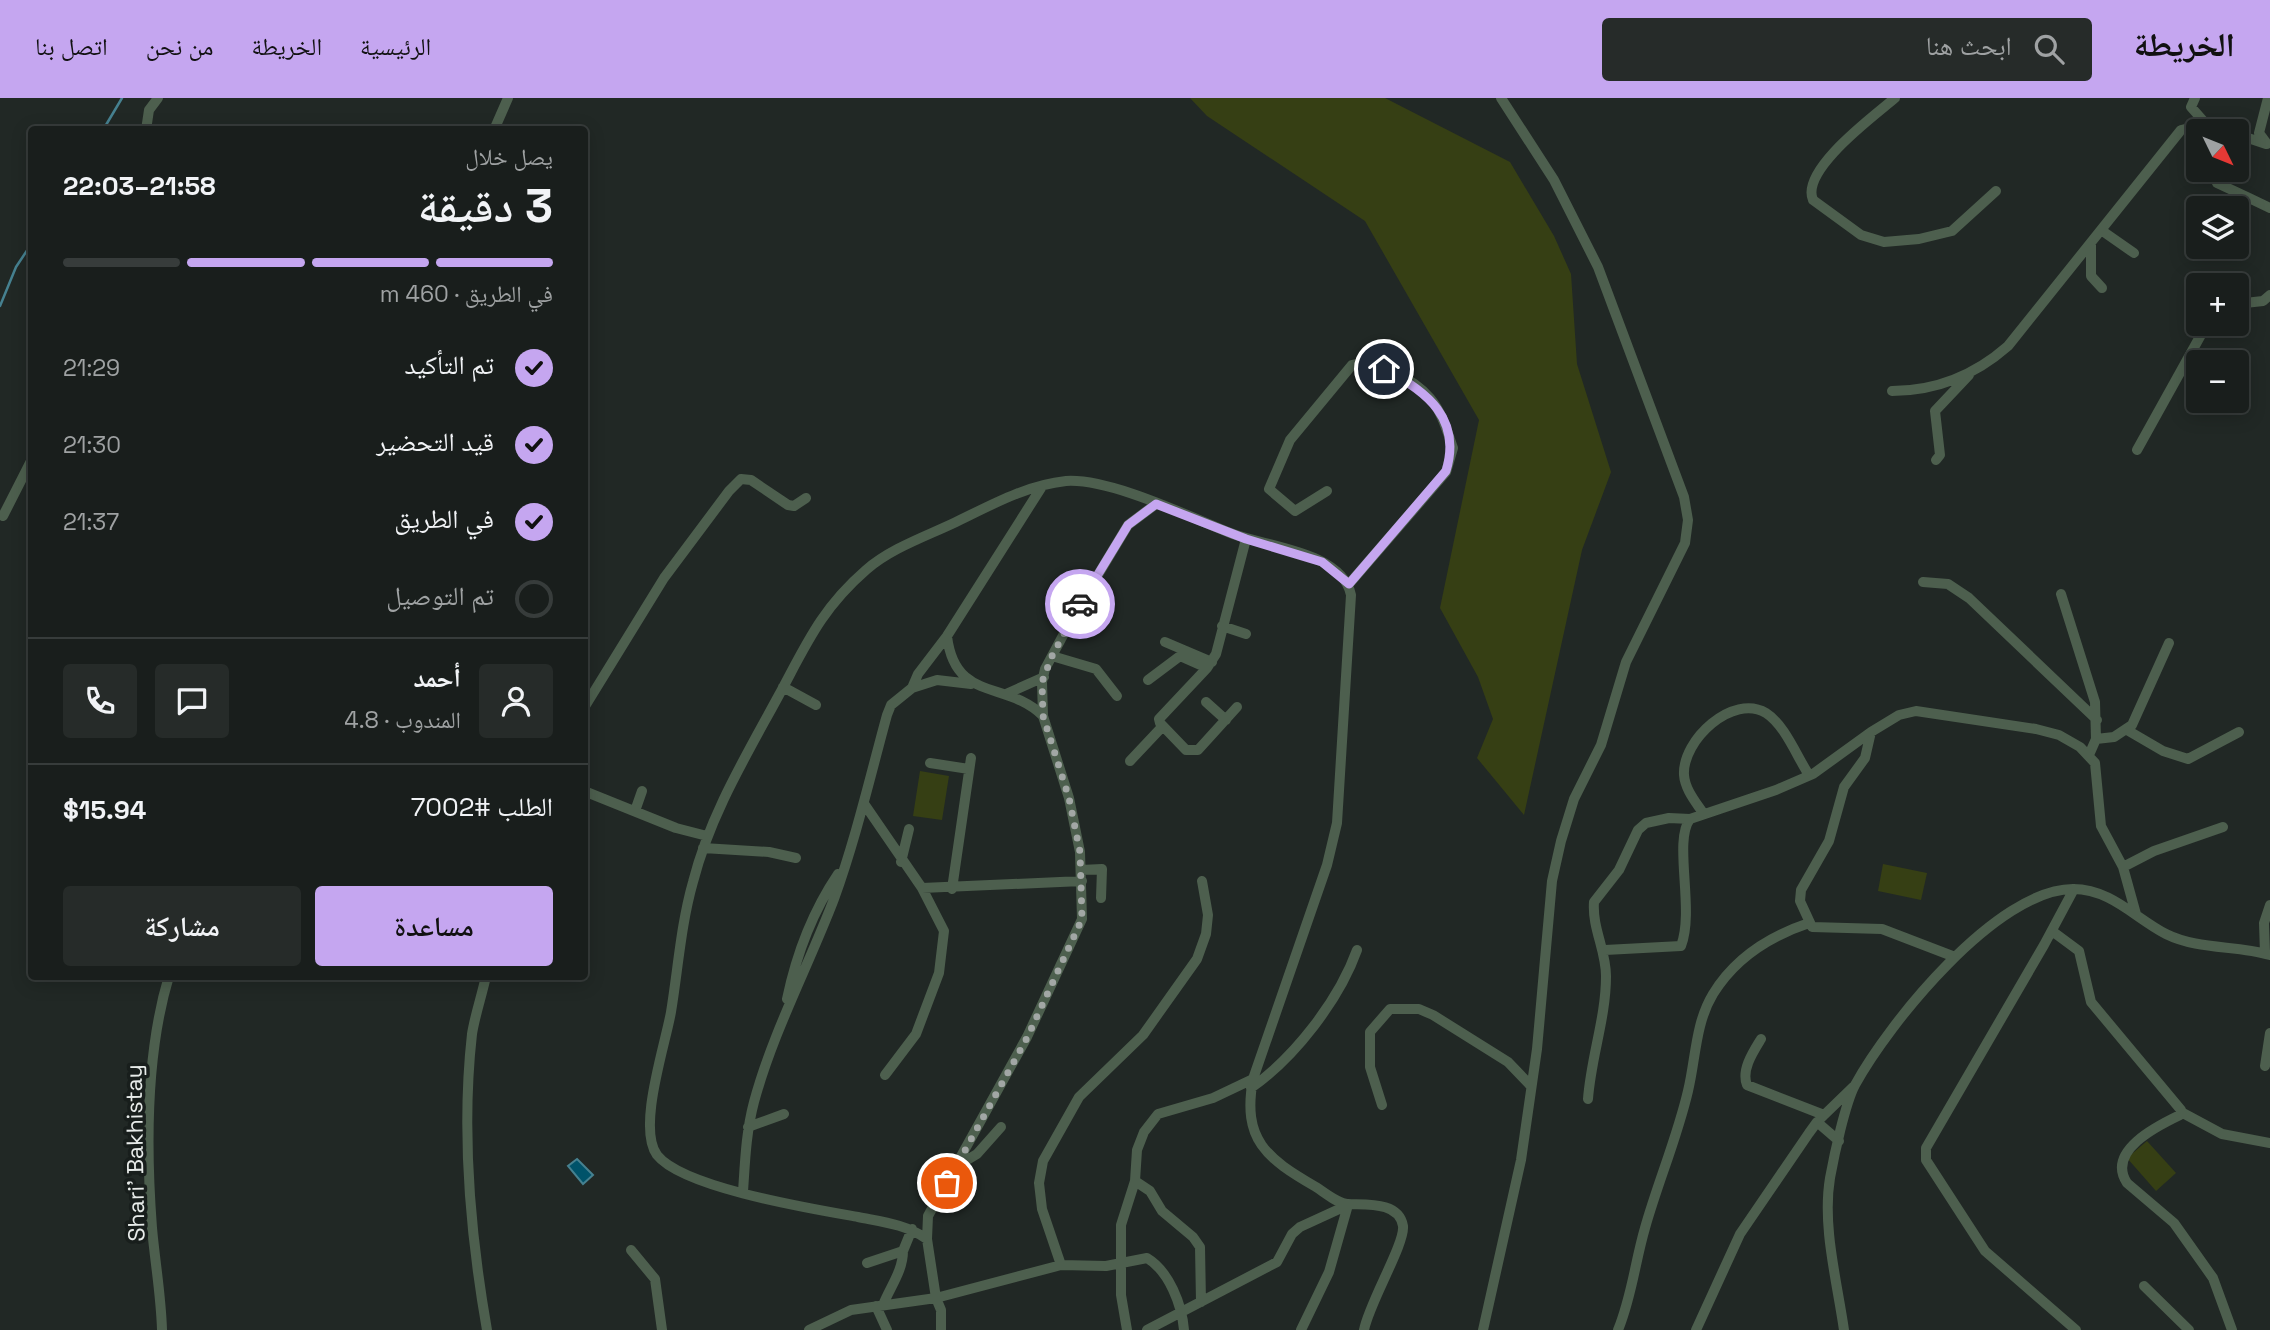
<!DOCTYPE html>
<html lang="ar">
<head>
<meta charset="utf-8">
<style>
	:root { --surface:#191e1c; --page:#262b29; --text:#f1f3f6; --muted:#9fa2a3; --line:#373c3b; --accent:#c5a6f0 }
	body { margin:0; font-family:"Space Grotesk","Noto Naskh Arabic",sans-serif; background:var(--page); color:var(--text); direction:rtl; height:100vh; display:flex; flex-direction:column; font-size:26px; white-space:nowrap }
	* { box-sizing:border-box; margin:0 }
	p { font-size:23px; color:var(--muted) }
	.icon { flex:none; width:38px; height:38px; fill:none; stroke:currentColor; stroke-width:2; stroke-linecap:round; stroke-linejoin:round }
	.map { position:relative; flex:1; overflow:hidden; direction:ltr }
	.panel { position:absolute; left:28px; top:28px; width:560px; height:854px; display:flex; flex-direction:column; background:var(--surface); border-radius:7px; box-shadow:0 4px 18px #0003,0 0 0 2px var(--line); direction:rtl }
	.panel>* { flex:none }
	.needle { width:46px; rotate:133deg }
	.controls { position:absolute; left:2186px; top:21px; display:grid; gap:14px }
	.controls a { display:grid; place-items:center; width:63px; height:63px; border-radius:7px; background:var(--surface); box-shadow:0 4px 18px #0003,0 0 0 2px var(--line); font-size:35px }
	.pin { position:absolute; display:grid; place-items:center; width:60px; height:60px; color:#fff; margin:-30px; border:4px solid #fff; border-radius:50%; box-shadow:0 2px 7px #0007 }
	.courier { position:absolute; display:grid; place-items:center; width:70px; height:70px; margin:-35px; border:5px solid #c5a6f0; border-radius:50%; background:#fff; color:#222; box-shadow:0 2px 9px #0007 }
	.summary em { font-style:normal; font-weight:600 }
	.summary div { display:flex; flex-direction:column-reverse }
	.summary { display:flex; align-items:center; justify-content:space-between; height:119px; padding:0 35px }
	h1 { font-size:46px; font-weight:600; line-height:52px }
	.bar { display:grid; grid-template-columns:repeat(4,1fr); gap:10px 7px; align-content:center; height:84px; padding:0 35px }
	.bar i { height:9px; border-radius:5px; background:var(--line) }
	.bar .active { background:var(--accent) }
	.bar p { grid-column:span 4 }
	.line { display:flex; align-items:center; gap:18px; padding:0 35px; border-top:2px solid var(--line) }
	.line div { flex:1 }
	.round { display:grid; place-items:center; flex:none; width:74px; height:74px; border-radius:7px; background:var(--page) }
	ol { padding:0 35px; list-style:none }
	li { display:flex; align-items:center; gap:21px; height:77px }
	li p { margin-inline-start:auto }
	li .icon { padding:7px; border-radius:50%; background:var(--accent); color:#111; stroke-width:4 }
	li:last-child { color:var(--muted) }
	li i { width:38px; height:38px; border:4px solid var(--line); border-radius:50% }
	.cta { display:flex; gap:14px; margin-top:auto; padding:14px 35px }
	.cta a { flex:1; height:80px; border-radius:7px; background:var(--accent); color:#111; font-size:28px; font-weight:600; line-height:80px; text-align:center }
	.cta a+a { background:var(--page); color:var(--text) }
	header { display:flex; align-items:center; gap:42px; box-sizing:border-box; height:98px; padding:0 35px; background:var(--accent); color:#111 }
	header strong { font-size:33px }
	nav { display:flex; gap:38px; margin-inline-start:auto; font-size:24px }
	.search { width:490px; height:63px; background:var(--page); display:flex; align-items:center; gap:18px; box-sizing:border-box; padding:0 24px; border-radius:7px; color:var(--muted); font-size:26px }
	.map>svg:first-child { display:block }
	.green { fill:#363f14 }
	.water { fill:#00536a; stroke:#468190; stroke-width:2 }
	.lines { fill:none; stroke-linecap:round; stroke-linejoin:round }
	.stream { stroke:#468190; stroke-width:2.5 }
	.minor { stroke:#4d5f4e; stroke-width:10 }
	.done { stroke:#a2a7a5; stroke-width:7; stroke-dasharray:0 12.6 }
	.route { stroke:#c5a6f0; stroke-width:9 }
	.labels { text-anchor:middle; stroke-width:7; stroke-linejoin:round; paint-order:stroke }
	.street-label { font-size:23px; fill:#e8ecea; stroke:#181e1c }
</style>
</head>
<body>
<header>
<strong>الخريطة</strong>
<div class="search"><svg class="icon" aria-label="search" viewBox="0 0 24 24"><circle cx="10" cy="10" r="6"/><path d="M15 15l6 6"/></svg>ابحث هنا</div>
<nav><a>الرئيسية</a><a>الخريطة</a><a>من نحن</a><a>اتصل بنا</a></nav>
</header>
<div class="map">
<svg width="2270" height="1232" viewBox="0 0 2270 1232">
	<rect width="100%" height="100%" fill="#212825"/>
	<path class="green" d="M1190,0H1385L1510,64L1554,138L1571,176L1577,266L1611,374L1582,452L1524,717L1477,660L1493,621L1478,579L1440,510L1479,322L1365,123L1207,18Z
		M920,673L949,678L942,722L913,718Z
		M1883,766L1927,775L1921,802L1878,793Z
		M2147,1043L2176,1075L2156,1093L2127,1060Z"/>
	<path class="water" d="M577,1061L593,1077L583,1086L568,1068Z"/>
	<g class="lines">
		<path class="stream" d="M103,32L122,0
			M0,208L16,169L32,145"/>
		<path class="minor" d="M1895,0C1874,18 1800,72 1813,102L1861,137L1884,144L1919,141L1952,133L1996,93
			M2206,26L2229,33
			M146,32L149,12L158,0
			M494,32L508,0
			M2236,36L2266,46
			M2267,46L2259,35L2268,0
			M2217,85L2247,99
			M2236,119L2247,99L2270,110
			M2101,132L2134,155
			M2091,145V178L2102,190
			M2236,206L2263,203L2270,197
			M1892,293C1936,293 1975,277 2008,248L2181,32L2206,26L2191,9L2195,0
			M2137,352L2207,226
			M1936,362L1940,357L1935,313L1969,277
			M1327,393L1295,413L1269,391L1290,342L1352,267C1376,260 1414,282 1430,300C1442,314 1447,333 1453,350L1446,374L1349,486
			M1156,406L1128,427L1075,515L1045,571L1042,584L1043,618L1069,700L1080,754L1082,821L1027,939L928,1118L927,1141L936,1200L1061,1167L1106,1168L1147,1160C1169,1173 1182,1207 1184,1232
			M3,418L32,361
			M1923,484L1948,486L1969,500L2097,622
			M2061,496L2095,604L2096,641L2089,657
			M1222,528L1246,536
			M947,538C955,605 1007,582 1043,618
			M1165,544L1212,564
			M1052,558L1096,571L1117,598
			M1148,582L1180,558L1207,570
			M783,589L816,607
			M912,590L937,582L971,586
			M1006,596L1044,579
			M1206,604L1226,622
			M1237,609L1198,652H1186L1160,625L1159,621L1207,570L1216,556L1246,441
			M584,610L664,480L729,393L741,381L751,382L788,407L794,408L806,400
			M2127,632L2163,653L2188,661L2239,634
			M2096,641L2114,639L2132,627L2169,545
			M1130,663L1162,629
			M930,665L969,671
			M584,693L676,730L707,738
			M865,707L922,790L1082,783
			M635,713L642,693
			M1703,715C1695,703 1685,691 1684,677C1682,642 1733,595 1766,615C1785,627 1797,659 1809,677
			M703,750L769,754L796,760
			M901,764L909,731
			M2123,769L2154,753L2223,729
			M1081,772L1102,771L1101,800
			M952,791L971,660
			M2074,791L2044,847L1926,1050V1062L1985,1153L2076,1232
			M2052,833L2079,853L2091,904L2181,1012L2180,1017C2157,1028 2106,1053 2127,1085L2174,1125L2213,1180L2232,1232
			M1605,852L1681,848C1695,812 1673,743 1690,721
			M2265,855L2264,825L2270,807
			M1955,859L1882,831L1812,829L1800,803L1801,792L1829,743L1844,689L1865,660L1871,634L1899,617L1916,613L2036,631L2059,637L2080,649L2095,665L2101,728L2123,769L2136,816
			M486,878C482,897 475,917 472,936C461,1034 470,1135 487,1232
			M787,901C796,858 813,813 838,776
			M1761,941C1753,954 1741,972 1747,987L1824,1017
			M2265,968L2270,935
			M885,977L916,936L939,875L944,833L922,790
			M1251,990C1295,959 1339,902 1357,852
			M1588,1001C1591,959 1606,920 1606,878C1606,852 1592,830 1594,804L1619,772L1638,732L1646,725L1669,720L1690,721L1776,692L1813,676L1871,634
			M1382,1007L1370,969V934L1390,911H1419L1433,917L1508,964L1531,988
			M2181,1014L2222,1036L2270,1045
			M1821,1020L1853,989
			M748,1029L784,1016
			M957,1068L977,1056L1001,1029
			M1135,1083L1150,1093L1162,1113L1193,1139L1200,1149L1201,1204
			M743,1094C745,1064 746,1034 754,1004C773,934 808,869 834,801C856,740 870,679 887,617L891,607L912,590L918,576L947,538L1041,390
			M927,1141C905,1126 883,1124 858,1119C813,1111 683,1090 657,1057C637,1030 665,948 671,914C678,871 681,826 693,784C710,717 746,658 779,597C806,547 821,511 866,472C891,450 927,438 956,424C991,407 1027,387 1066,383C1110,380 1190,419 1233,436C1268,449 1342,454 1351,497L1337,725L1327,767L1253,981C1242,1042 1266,1060 1316,1089C1324,1094 1338,1106 1348,1106C1365,1107 1399,1103 1403,1128C1405,1146 1369,1205 1364,1232
			M631,1152L655,1181L662,1232
			M867,1165L903,1153L912,1131
			M1061,1167L1042,1111L1039,1085L1043,1063L1079,999L1143,937L1197,861L1206,836L1208,817L1202,783
			M2144,1188L2189,1232
			M883,1207C890,1189 903,1173 903,1153
			M876,1208L887,1232
			M162,1232C161,1197 155,1164 152,1130C146,1051 146,954 169,878
			M809,1232L851,1212L936,1200L941,1212V1232
			M1127,1232L1121,1197V1127L1135,1083L1137,1052L1144,1034L1158,1016L1213,1000L1253,981
			M1147,1232L1277,1164L1292,1136L1300,1129L1348,1107
			M1301,1232L1329,1174L1348,1107
			M1483,1232L1521,1062L1537,951L1552,783L1561,743L1574,701L1601,647L1626,564L1685,445L1688,422L1684,399L1598,169L1554,82L1501,0
			M1618,1232C1632,1198 1635,1164 1645,1130C1658,1084 1677,1040 1688,993C1696,960 1695,926 1713,896C1735,860 1770,838 1809,825
			M1696,1232L1740,1136L1809,1035L1817,1024L1839,1043
			M1844,1232C1837,1183 1822,1128 1830,1080C1834,1058 1845,1006 1855,987C1888,926 1997,791 2073,791C2111,791 2135,820 2166,836C2198,852 2237,847 2270,857"/>
	</g>
	<g class="lines">
		<path class="done" d="M947,1085L1027,940L1082,821L1080,754L1069,700L1043,618L1042,584L1052,558L1080,506"/>
		<path class="route" d="M1080,506L1128,427L1156,406L1246,441L1322,464L1349,486L1446,373C1462,321 1427,293 1384,271"/>
	</g>
	<g class="labels">
		<g class="street-label">
			<text transform="translate(135 1055) rotate(-91)" y="8">Shari' Bakhistay</text>
		</g>
	</g>
</svg>
<div class="controls">
<a><svg class="needle" viewBox="-14 -14 28 28"><path d="M0-13l5 13h-10z" fill="#e53935"/><path d="M0 13l5-13h-10z" fill="#9fa2a3"/></svg></a>
<a><svg class="icon" aria-label="layers" viewBox="0 0 24 24"><path d="M12 4l9 5-9 5-9-5zM3 14l9 5 9-5"/></svg></a>
<a>+</a>
<a>−</a>
</div>
<div class="pin" style="left:947px;top:1085px;background:#ea580c"><svg class="icon" aria-label="bag" viewBox="0 0 24 24"><path d="M5 8h14l-1 12H6zM9 8a3 3 0 0 1 6 0"/></svg></div>
<div class="pin" style="left:1384px;top:271px;background:#1f2937"><svg class="icon" aria-label="home" viewBox="0 0 24 24"><path d="M3 11l9-7 9 7M6 9v11h12V9"/></svg></div>
<div class="courier" style="left:1080px;top:506px"><svg class="icon" aria-label="car" viewBox="0 0 24 24"><path d="M5 17H2v-5l4-1 3-4h7l3 4 3 1v5h-3M9 17h6M6 11h13"/><circle cx="7" cy="17" r="2"/><circle cx="17" cy="17" r="2"/></svg></div>
<section class="panel">
<div class="summary"><div><h1>3 دقيقة</h1><p>يصل خلال</p></div><em>21:58–22:03</em></div>
<div class="bar"><i class="active"></i><i class="active"></i><i class="active"></i><i></i><p>في الطريق · 460 m</p></div>
<ol>
<li><svg class="icon" aria-label="check" viewBox="0 0 24 24"><path d="M5 12l5 5 9-10"/></svg>تم التأكيد<p>21:29</p></li>
<li><svg class="icon" aria-label="check" viewBox="0 0 24 24"><path d="M5 12l5 5 9-10"/></svg>قيد التحضير<p>21:30</p></li>
<li><svg class="icon" aria-label="check" viewBox="0 0 24 24"><path d="M5 12l5 5 9-10"/></svg>في الطريق<p>21:37</p></li>
<li><i></i>تم التوصيل</li>
</ol>
<div class="line" style="height:126px"><a class="round"><svg class="icon" aria-label="person" viewBox="0 0 24 24"><circle cx="12" cy="8" r="4"/><path d="M4 21q1-7 8-7t8 7"/></svg></a><div><b>أحمد</b><p>المندوب · 4.8</p></div><a class="round"><svg class="icon" aria-label="chat" viewBox="0 0 24 24"><path d="M4 5h16v11H9l-5 4z"/></svg></a><a class="round"><svg class="icon" aria-label="phone" viewBox="0 0 24 24"><path d="M5 4h4l2 5-3 2q2 4 5 5l2-3 5 2v4C11 20 4 13 5 4z"/></svg></a></div>
<div class="line" style="height:91px"><div>الطلب #7002</div><b>$15.94</b></div>
<div class="cta"><a>مساعدة</a><a>مشاركة</a></div>
</section>
</div>
</body>
</html>
